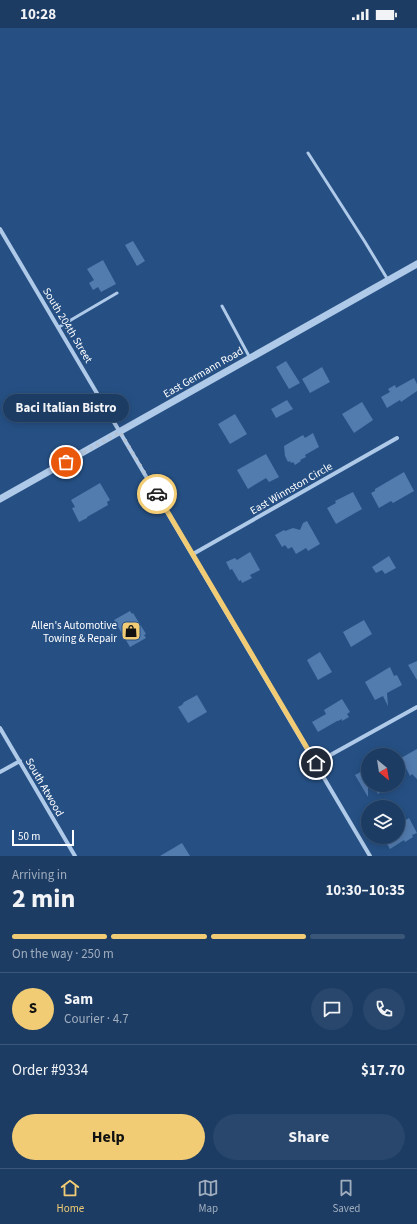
<!DOCTYPE html>
<html lang="en">
<head>
<meta charset="utf-8">
<style>
	:root { --surface:#1c3c63; --page:#29476c; --text:#f1f3f6; --muted:#a0adbe; --line:#3a5678; --accent:#f1cc74 }
	body { margin:0; font-family:"Source Sans 3",sans-serif; background:var(--page); color:var(--text); height:100vh; display:flex; flex-direction:column; font-size:15px; white-space:nowrap }
	* { box-sizing:border-box; margin:0 }
	p { font-size:13px; color:var(--muted) }
	.icon { flex:none; width:22px; height:22px; fill:none; stroke:currentColor; stroke-width:2; stroke-linecap:round; stroke-linejoin:round }
	.map { position:relative; height:828px; overflow:hidden }
	.panel { display:flex; flex-direction:column; background:var(--surface); flex:1 }
	.panel>* { flex:none }
	.needle { width:26px; rotate:150deg }
	.tools { position:absolute; left:361px; top:720px; display:grid; gap:8px }
	.tools a { display:grid; place-items:center; width:44px; height:44px; border-radius:50%; background:var(--surface); box-shadow:0 2px 10px #0003,0 0 0 1px var(--line); font-size:20px }
	.scale { position:absolute; left:12px; bottom:10px; width:62px; box-sizing:border-box; padding-left:4px; border:2px solid #fff; border-top:0; font-size:11px; line-height:14px; white-space:nowrap; color:#fff; -webkit-text-stroke:3px #265084; paint-order:stroke }
	.pin { position:absolute; display:grid; place-items:center; width:34px; height:34px; color:#fff; margin:-17px; border:2px solid #fff; border-radius:50%; box-shadow:0 1px 4px #0007 }
	.courier { position:absolute; display:grid; place-items:center; width:40px; height:40px; margin:-20px; border:3px solid #f1cc74; border-radius:50%; background:#fff; color:#222; box-shadow:0 1px 5px #0007 }
	.bubble { position:absolute; height:28px; border-radius:14px; background:var(--surface); box-shadow:0 2px 10px #0003,0 0 0 1px var(--line); font-size:13px; font-weight:700; line-height:28px; text-align:center }
	.summary em { font-style:normal; font-weight:700 }
	.summary div { display:flex; flex-direction:column-reverse }
	.summary { display:flex; align-items:center; justify-content:space-between; height:68px; padding:0 12px }
	h1 { font-size:26px; font-weight:700; line-height:30px }
	.bar { display:grid; grid-template-columns:repeat(4,1fr); gap:6px 4px; align-content:center; height:48px; padding:0 12px }
	.bar i { height:5px; border-radius:3px; background:var(--line) }
	.bar .current { background:var(--accent) }
	.bar p { grid-column:span 4 }
	.line { display:flex; align-items:center; gap:10px; padding:0 12px; border-top:1px solid var(--line) }
	.line div { flex:1 }
	.round { display:grid; place-items:center; flex:none; width:42px; height:42px; border-radius:21px; background:var(--page) }
	.primary-button { display:flex; gap:8px; margin-top:auto; padding:8px 12px }
	.primary-button a { flex:1; height:46px; border-radius:24px; background:var(--accent); color:#111; font-size:16px; font-weight:700; line-height:46px; text-align:center }
	.primary-button a+a { background:var(--page); color:var(--text) }
	.status { display:flex; justify-content:space-between; align-items:center; height:28px; padding:0 20px; background:var(--surface); direction:ltr }
	.status svg { height:11px; fill:currentColor }
	.tabs { display:flex; justify-content:space-around; align-items:center; height:56px; border-top:1px solid var(--line); background:var(--surface); font-size:11px; color:var(--muted) }
	.tabs a { display:grid; justify-items:center; gap:2px }
	.tabs .current { color:var(--accent) }
	.map>svg:first-child { display:block }
	.building { fill:#527bae }
	.lines { fill:none; stroke-linecap:round; stroke-linejoin:round }
	.service { stroke:#afc9e8; stroke-width:3 }
	.minor { stroke:#afc9e8; stroke-width:4 }
	.tertiary { stroke:#afc9e8; stroke-width:7 }
	.done { stroke:#b3c2d4; stroke-width:4; stroke-dasharray:0 7.2 }
	.route { stroke:#f1cc74; stroke-width:5 }
	.labels { text-anchor:middle; stroke-width:3.5; stroke-linejoin:round; paint-order:stroke }
	.street-label { font-size:11px; fill:#fff; stroke:#265084 }
	.poi-label { font-size:11px; fill:#fff; stroke:#265084; text-anchor:end }
</style>
</head>
<body>
<div class="status"><b>10:28</b><svg viewBox="0 0 49 12"><path d="M0 12V9h3v3zM5 12V6h3v6zM10 12V3h3v9zM15 12V0h3v12zM26 1h20v11H26zM47 4h2v5h-2z"/></svg></div>
<div class="map">
<svg width="417" height="828" viewBox="0 0 417 828">
	<rect width="100%" height="100%" fill="#265084"/>
	<path class="building" d="M133,213L145,233L137,238L125,217Z
		M103,232L116,256L101,264L98,259L93,262L89,255L94,252L87,241Z
		M286,333L300,355L289,361L276,339Z
		M322,339L330,354L310,365L302,351Z
		M414,350L417,356V363L401,374L400,372L387,380L381,369L390,364L388,361L395,357L396,360Z
		M55,369L62,380L49,388L42,377Z
		M287,372L293,381L276,390L271,381Z
		M362,374L373,392L354,405L342,386Z
		M235,386L247,406L230,416L218,396Z
		M313,405L319,419L305,427L306,429L300,432L301,433L295,437L293,434L291,435L290,433L288,434L285,428L284,418L303,407L305,410Z
		M266,426L279,449L269,454L266,450L248,461L237,442Z
		M404,444L414,463L393,475L391,473L379,480L371,465L375,463V461Z
		M100,455L110,472L107,474L108,477L87,489V490L79,494L72,480L75,479L71,472Z
		M353,464L362,481L336,496L327,480L336,475L335,473Z
		M307,493L320,516L308,523L306,520L296,526L292,519L288,521L285,517L282,519L275,507L284,502L285,503L293,500L300,502L303,495Z
		M250,524L260,542L250,547L252,550L242,555L241,552L239,553L232,541L230,542L226,534L235,530L237,532Z
		M389,528L396,540L385,546L382,542L376,545L372,539Z
		M130,583L132,586L133,585L146,606L144,607L146,610L130,619L114,592Z
		M364,592L372,606L351,619L343,604Z
		M320,624L332,644L318,652L307,632Z
		M417,633V652L408,637Z
		M390,639L394,648L397,647L402,657L387,665L388,678L383,668L375,672L365,654Z
		M197,667L207,684L188,695L178,679L182,677L184,674Z
		M342,671L350,684L347,686L349,689L342,693V691L338,693H337L318,704L312,694L326,686L324,682Z
		M417,721V751L412,746L410,748L401,730Z
		M366,741L368,744V769L355,747Z
		M372,757H393L378,766Z
		M409,790L417,805L412,807L413,809L405,814L404,812L390,821L383,809H398V797Z
		M182,815L190,828H160Z"/>
	<g class="lines">
		<path class="service" d="M308,125L365,214L388,252
			M222,278L250,330
			M59,299L117,265"/>
		<path class="minor" d="M0,201L370,828
			M193,526L397,410
			M0,700L75,828
			M316,735L417,679
			M0,744L20,733"/>
		<path class="tertiary" d="M0,471L417,236"/>
	</g>
	<g class="lines">
		<path class="done" d="M66,434L120,404L157,466"/>
		<path class="route" d="M157,466L316,735"/>
	</g>
	<defs>
		<symbol id="shop-square" viewBox="-11 -11 22 22"><rect x="-9" y="-9" width="18" height="18" rx="4" fill="#f1cc74" stroke="#265084"/><path d="M-5-2.5h2.3a2.7 3.5 0 0 1 5.4 0H5L5.5 6h-11ZM-1.5-2.5h3a1.5 2.3 0 0 0-3 0Z" fill="#111"/></symbol>
	</defs>
	<g fill-rule="evenodd">
		<use href="#shop-square" x="120" y="592" width="22" height="22"/>
	</g>
	<g class="labels">
		<g class="street-label">
			<text transform="translate(68 297) rotate(59)" y="4">South 204th Street</text>
			<text transform="translate(203 344) rotate(-30)" y="4">East Germann Road</text>
			<text transform="translate(291 460) rotate(-30)" y="4">East Winnston Circle</text>
			<text transform="translate(45 759) rotate(60)" y="4">South Atwood</text>
		</g>
		<g class="poi-label">
			<text x="117" y="601">Allen's Automotive<tspan x="117" dy="13">Towing &amp; Repair</tspan></text>
		</g>
	</g>
</svg>
<div class="tools">
<a><svg class="needle" viewBox="-14 -14 28 28"><path d="M0-13l5 13h-10z" fill="#e53935"/><path d="M0 13l5-13h-10z" fill="#a0adbe"/></svg></a>
<a><svg class="icon" aria-label="layers" viewBox="0 0 24 24"><path d="M12 4l9 5-9 5-9-5zM3 14l9 5 9-5"/></svg></a>
</div>
<div class="scale">50 m</div>
<div class="pin" style="left:66px;top:434px;background:#ea580c"><svg class="icon" aria-label="bag" viewBox="0 0 24 24"><path d="M5 8h14l-1 12H6zM9 8a3 3 0 0 1 6 0"/></svg></div>
<div class="pin" style="left:316px;top:735px;background:#1f2937"><svg class="icon" aria-label="home" viewBox="0 0 24 24"><path d="M3 11l9-7 9 7M6 9v11h12V9"/></svg></div>
<div class="courier" style="left:157px;top:466px"><svg class="icon" aria-label="car" viewBox="0 0 24 24"><path d="M5 17H2v-5l4-1 3-4h7l3 4 3 1v5h-3M9 17h6M6 11h13"/><circle cx="7" cy="17" r="2"/><circle cx="17" cy="17" r="2"/></svg></div>
<div class="bubble" style="left:3px;top:366px;width:126px">Baci Italian Bistro</div>
</div>
<section class="panel">
<div class="summary"><div><h1>2 min</h1><p>Arriving in</p></div><em>10:30–10:35</em></div>
<div class="bar"><i class="current"></i><i class="current"></i><i class="current"></i><i></i><p>On the way · 250 m</p></div>
<div class="line" style="height:72px"><b class="round" style="background:var(--accent);color:#111">S</b><div><b>Sam</b><p>Courier · 4.7</p></div><a class="round"><svg class="icon" aria-label="chat" viewBox="0 0 24 24"><path d="M4 5h16v11H9l-5 4z"/></svg></a><a class="round"><svg class="icon" aria-label="phone" viewBox="0 0 24 24"><path d="M5 4h4l2 5-3 2q2 4 5 5l2-3 5 2v4C11 20 4 13 5 4z"/></svg></a></div>
<div class="line" style="height:52px"><div>Order #9334</div><b>$17.70</b></div>
<div class="primary-button"><a>Help</a><a>Share</a></div>
</section>
<nav class="tabs">
<a class="current"><svg class="icon" aria-label="home" viewBox="0 0 24 24"><path d="M3 11l9-7 9 7M6 9v11h12V9"/></svg>Home</a>
<a><svg class="icon" aria-label="map" viewBox="0 0 24 24"><path d="M3 6l6-2 6 2 6-2v14l-6 2-6-2-6 2zM9 4v14M15 6v14"/></svg>Map</a>
<a><svg class="icon" aria-label="saved" viewBox="0 0 24 24"><path d="M7 4h10v16l-5-4-5 4z"/></svg>Saved</a>
</nav>
</body>
</html>
